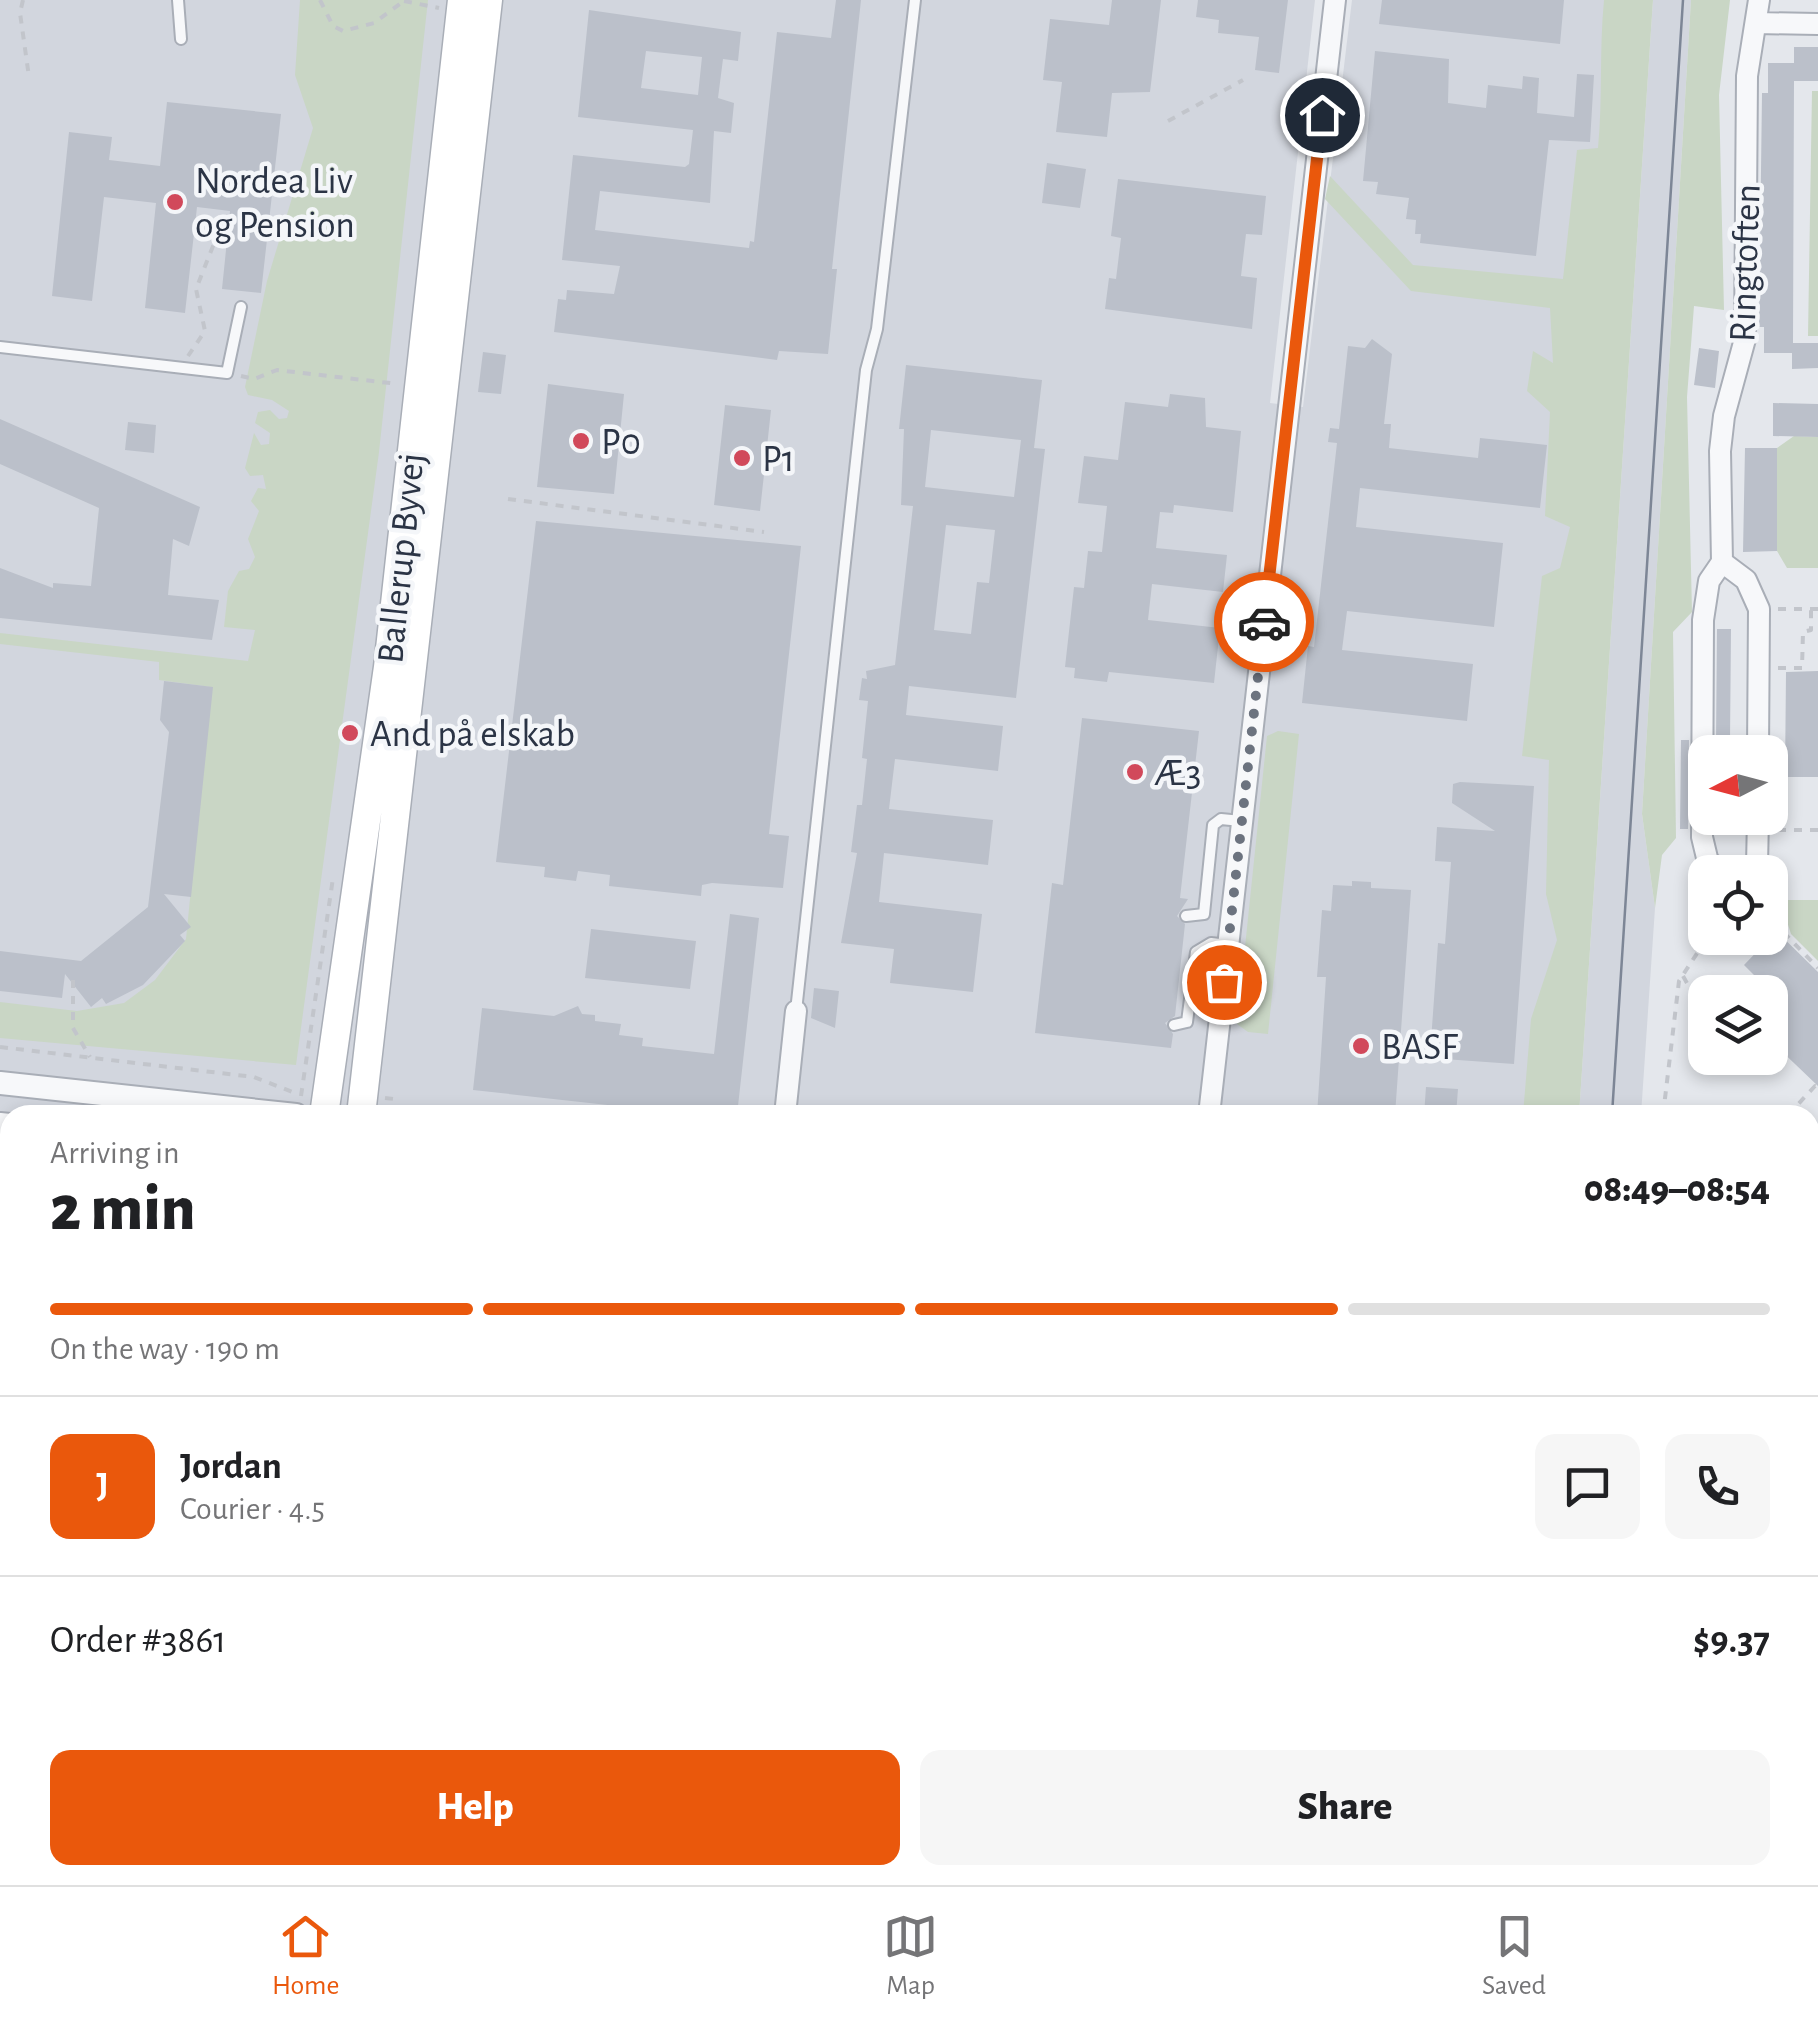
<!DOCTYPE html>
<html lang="en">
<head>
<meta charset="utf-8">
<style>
	:root { --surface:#fff; --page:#f6f6f6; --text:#202124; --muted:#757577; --line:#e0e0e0; --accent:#ea580c }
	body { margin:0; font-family:"Alegreya Sans",sans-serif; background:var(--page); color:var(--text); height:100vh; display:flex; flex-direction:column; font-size:38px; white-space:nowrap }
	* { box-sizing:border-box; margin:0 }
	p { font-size:32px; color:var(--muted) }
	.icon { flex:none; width:55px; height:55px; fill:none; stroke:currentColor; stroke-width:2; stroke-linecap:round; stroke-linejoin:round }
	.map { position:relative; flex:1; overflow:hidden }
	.sheet { position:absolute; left:0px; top:1105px; width:1820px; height:780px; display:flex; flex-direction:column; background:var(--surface); border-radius:30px 30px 0 0; box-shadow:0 5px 15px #0003 }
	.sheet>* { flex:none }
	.needle { width:65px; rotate:264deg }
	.fabs { position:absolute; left:1688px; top:735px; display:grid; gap:20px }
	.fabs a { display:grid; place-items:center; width:100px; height:100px; border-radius:20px; background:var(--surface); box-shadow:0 5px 15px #0003; font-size:50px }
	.pin { position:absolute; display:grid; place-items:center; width:85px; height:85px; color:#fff; margin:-42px; border:5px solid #fff; border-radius:50%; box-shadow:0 2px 10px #0007 }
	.courier { position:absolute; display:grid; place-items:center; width:100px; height:100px; margin:-50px; border:8px solid #ea580c; border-radius:50%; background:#fff; color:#222; box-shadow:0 2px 12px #0007 }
	.headline em { font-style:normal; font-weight:800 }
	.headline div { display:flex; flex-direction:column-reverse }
	.headline { display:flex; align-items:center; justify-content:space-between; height:170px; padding:0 50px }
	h1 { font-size:65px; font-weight:800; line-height:75px }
	.bar { display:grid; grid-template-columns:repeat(4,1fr); gap:15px 10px; align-content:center; height:120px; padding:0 50px }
	.bar i { height:12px; border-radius:8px; background:var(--line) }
	.bar .current { background:var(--accent) }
	.bar p { grid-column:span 4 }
	.line { display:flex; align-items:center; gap:25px; padding:0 50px; border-top:2px solid var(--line) }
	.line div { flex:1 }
	.round { display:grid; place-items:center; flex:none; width:105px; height:105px; border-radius:20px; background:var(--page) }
	.primary-button { display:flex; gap:20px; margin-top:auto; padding:20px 50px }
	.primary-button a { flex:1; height:115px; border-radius:20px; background:var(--accent); color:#fff; font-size:40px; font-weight:800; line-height:115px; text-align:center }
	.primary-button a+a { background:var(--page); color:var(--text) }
	.tab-bar { display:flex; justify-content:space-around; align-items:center; height:140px; border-top:2px solid var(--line); background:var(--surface); font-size:28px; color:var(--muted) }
	.tab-bar a { display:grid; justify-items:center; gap:5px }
	.tab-bar .current { color:var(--accent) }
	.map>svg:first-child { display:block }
	.built { fill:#d2d6de }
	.green { fill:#c9d6c5 }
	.building { fill:#bbc0ca; fill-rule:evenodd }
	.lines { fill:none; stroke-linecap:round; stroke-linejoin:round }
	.service-casing { stroke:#a9aeb7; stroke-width:14 }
	.minor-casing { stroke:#a9aeb7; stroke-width:24 }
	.tertiary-casing { stroke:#a9aeb7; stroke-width:26 }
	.secondary-casing { stroke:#a9aeb7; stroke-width:31 }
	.path { stroke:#c2c5cb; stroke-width:4; stroke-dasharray:8 8; stroke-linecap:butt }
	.service { stroke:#f7f8fa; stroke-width:10 }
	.minor { stroke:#f7f8fa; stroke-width:20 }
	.tertiary { stroke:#f7f8fa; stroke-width:22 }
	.secondary { stroke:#fff; stroke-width:28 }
	.tram { stroke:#7d8696; stroke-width:2.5 }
	.done { stroke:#6c737f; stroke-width:10; stroke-dasharray:0 18 }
	.route { stroke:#ea580c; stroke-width:12 }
	.poi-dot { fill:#d1495b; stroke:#f4f6f9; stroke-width:4 }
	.labels { text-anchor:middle; stroke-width:9; stroke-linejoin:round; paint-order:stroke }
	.poi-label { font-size:38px; fill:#2b3445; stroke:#f4f6f9; text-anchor:start }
	.street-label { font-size:38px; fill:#2b3445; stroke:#f4f6f9 }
</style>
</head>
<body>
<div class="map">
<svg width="1818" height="1885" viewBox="0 0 1818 1885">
	<rect width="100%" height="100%" fill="#e4e7ec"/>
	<path class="built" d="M0,0H1315L1270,403L1303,407L1352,0H1639L1558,1115H10V1875H1810V1298H1818V1885H0Z
		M1653,0H1691L1642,814L1655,908L1641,1115H1579Z"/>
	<path class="green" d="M300,0H428L379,452L296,1065L0,1038V1002L77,1011L124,1003L155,980L186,939L211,687L159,680V662L0,644V633L248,661L255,630L224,627L228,591L239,571L249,569L255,557L248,539L259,511L251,501L258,488L266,489L263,475L250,476L245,468L254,433L261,445L269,444L270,433L255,423L258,412L270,410L279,419L287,418L289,411L272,400L248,395L245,387L267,281L313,128L295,75Z
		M1604,0H1653L1579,1115H1505V1111L1523,1114L1531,1019L1557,940L1546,894L1549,760L1522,756L1542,576L1560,568L1570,527L1545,516L1550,412L1527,391L1533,351L1553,363L1550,308L1411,291L1325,199L1330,176L1413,265L1563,279L1577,150L1598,148C1603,97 1599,51 1604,0Z
		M1691,0H1730L1719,95L1724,310L1694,306L1687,397L1692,612L1673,632L1676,838L1662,855L1655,908L1642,814Z
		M1812,91H1818V336H1808Z
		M1794,436L1818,437V568H1787L1777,551V448Z
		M1278,731L1299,734L1268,1034L1248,1032L1237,1024L1267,736Z
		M1780,900H1818V961L1791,934Z
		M0,1791L10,1793V1875H206L205,1885H0Z"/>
	<path class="building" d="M836,0H861L832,269H837L828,354L779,351L777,360L554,332L558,299L566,300L567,290L614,294L620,266L562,260L573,155L685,167L689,164L693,130L578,117L589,10L741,32L738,61L723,59L718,98L734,103L731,133L714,131L710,203L600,191L595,230L749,248L750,241L754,242L777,32L831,38ZM646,51L702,57L698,95L641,88Z
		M1112,0H1161L1150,92L1112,93L1107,137L1056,132L1062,82L1043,80L1050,19L1109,25Z
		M1198,0H1288L1279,73L1255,70L1259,37L1218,33L1219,20L1196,17Z
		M1382,0H1564L1560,44L1379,24Z
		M1794,47H1818V81H1794L1793,343H1818V368L1792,369V353H1764V327H1759L1762,93H1768V63H1794Z
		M1375,51L1449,59L1448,103L1486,108L1488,85L1522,89L1523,76L1539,78L1537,113L1574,117L1577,74L1594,75L1590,142L1549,140L1536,256L1420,243L1421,234H1415L1416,220L1406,219L1409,198L1376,194L1378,182L1363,181Z
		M167,102L281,114L261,293L222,289L230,211L197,207L185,313L145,308L156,203L104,197L92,301L52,296L69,132L112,137L109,160L160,166Z
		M1047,163L1086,169L1080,208L1042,203Z
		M1118,179L1266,196L1262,235L1246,234L1241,276L1257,278L1252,329L1105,309L1109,278L1116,279L1121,238L1111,236Z
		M1372,339L1392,354L1384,424H1391L1389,448L1478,458L1480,438L1547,445L1540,508L1360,488L1356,527L1503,543L1494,627L1347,611L1342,650L1473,664L1467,721L1302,703L1308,646L1314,647L1337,443L1328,442L1330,428L1339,429L1348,346L1365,348Z
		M1699,348L1719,351L1715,388L1694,385Z
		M483,352L506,355L501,394L478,392Z
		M906,365L1042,380L1034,448L1045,449L1016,698L909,686L906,715L1003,726L998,771L895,759L889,809L993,820L988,865L884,853L879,902L982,914L973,992L890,983L894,949L841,943L857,853L851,852L857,805H862L867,759L862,758L868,701L859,700L862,678L867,679L866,671L895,665L913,506L901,505L904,429H899ZM931,430L1021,440L1014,497L925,487ZM946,525L995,530L989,583L977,582L971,634L934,630Z
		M548,384L624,394L614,494L537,487Z
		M1170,394L1205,398L1206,427L1241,431L1233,512L1174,505L1173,513L1160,512L1156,548L1227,555L1223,592L1152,584L1148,620L1220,628L1214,683L1109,672L1107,682L1074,678L1075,668L1065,667L1074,587L1084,588L1088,551L1102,552L1107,506L1078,503L1084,456L1118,460L1125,402L1168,407Z
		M1773,403L1818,404V437L1773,436Z
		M725,405L771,410L760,511L714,505Z
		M0,419L200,507L189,546L173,539L168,595L219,600L212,640L0,618V568L53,588V583L91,586L99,508L0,464Z
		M128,422L156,425L154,453L125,450Z
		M1745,448H1777V551L1743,552Z
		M536,521L801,546L769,834L789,836L783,888L712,883L702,885L701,896L609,886L610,875L578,871L576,881L544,877L545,867L496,862Z
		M1717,629H1731L1730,741H1716Z
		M1818,671V777H1785L1786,672Z
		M164,681L213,687L191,897L164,894L191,927L180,935L185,941L143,985L106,1004L102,998L91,1007L65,974L62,998L0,991V951L81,961L148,907L169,732L160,720Z
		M1082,718L1199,731L1180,898L1188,899L1177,916L1185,924L1175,1016L1165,1023L1173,1034L1171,1048L1035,1033L1052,883L1063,885Z
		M1681,740H1689L1688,829H1680Z
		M1460,782L1534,786L1514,1064L1444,1059L1445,1042L1431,1041L1438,943L1445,944L1451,862L1435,861L1437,827L1495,831L1452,803L1453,784Z
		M1352,881L1371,882V888L1411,890L1395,1115H1317L1326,977H1317L1322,910L1331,911L1333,885L1352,886Z
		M730,914L759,918L737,1115H698L473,1090L482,1008L554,1016L578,1006L582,1014L595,1015V1021L621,1024L619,1035L643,1038L642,1046L714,1054Z
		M1770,925L1818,972V1086L1770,1040V992H1738L1754,975L1744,965L1770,938Z
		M591,929L696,941L690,989L585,978Z
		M814,988L839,991L835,1028L811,1018Z
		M1426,1087L1458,1089L1456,1115H1424Z"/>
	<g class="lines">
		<defs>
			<path id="service" d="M178,0L181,39
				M0,347L227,373L241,307
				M1186,916L1204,914L1213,825L1221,819L1241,821
				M796,1011L866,370L877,329L915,0
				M1174,1025L1187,1022L1196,952L1211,943L1228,945
				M1810,1194H1818
				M1810,1233L1818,1234"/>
			<path id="minor" d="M1756,23L1818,24
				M1722,562L1746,580L1759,609L1758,752
				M1724,872L1708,862L1702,837L1703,620L1709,581L1722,562L1720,451L1724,416L1745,339L1747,76L1759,0
				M1751,872L1757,865L1758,818
				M785,1115L796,1011
				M1209,1115L1335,0"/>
			<path id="tertiary" d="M0,1083L296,1115
				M0,1124L10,1125
				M1810,1278H1818
				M699,1885L700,1875"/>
			<path id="secondary" d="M324,1115L388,667L462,0
				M361,1115L488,0
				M233,1885L235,1875
				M259,1885L261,1875"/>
		</defs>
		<use href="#service" class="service-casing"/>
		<use href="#minor" class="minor-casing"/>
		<use href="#tertiary" class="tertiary-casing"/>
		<use href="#secondary" class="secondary-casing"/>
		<path class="path" d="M23,0L20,13L29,77
			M320,0L333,26L343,31L374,23L404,1
			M404,1L439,8
			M1168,121L1243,80
			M188,356L205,331L196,289L215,241L206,222
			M241,376L254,379L277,370L398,384
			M508,499L764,532
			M1778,609H1818
			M1778,668H1802L1803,632L1811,630V609
			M1778,830H1818
			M1718,831L1738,832
			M1770,886L1786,935L1818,968
			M1683,976L1705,1015
			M73,980V1028L90,1057
			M0,1047L254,1077L295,1093
			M301,1096L333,878
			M385,1098L394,1099L392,1115
			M382,1114L393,1115
			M1663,1115L1679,981L1707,938
			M1788,1115L1815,1086L1818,1088
			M0,1394L10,1388
			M0,1570L10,1573
			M1810,1617L1818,1621
			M0,1843L10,1844
			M1515,1885V1875"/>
		<use href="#service" class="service"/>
		<use href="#minor" class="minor"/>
		<use href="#tertiary" class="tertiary"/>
		<use href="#secondary" class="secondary"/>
		<path class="tram" d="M1612,1115L1683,0
			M1551,1885L1552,1875"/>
	</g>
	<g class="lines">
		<path class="done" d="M1224,982L1264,622"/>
		<path class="route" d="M1264,622L1322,115"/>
	</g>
	<g class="poi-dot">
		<circle cx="175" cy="202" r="10"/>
		<circle cx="581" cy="441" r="10"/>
		<circle cx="742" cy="458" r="10"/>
		<circle cx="350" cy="733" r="10"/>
		<circle cx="1135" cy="772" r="10"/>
		<circle cx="1361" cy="1046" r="10"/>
	</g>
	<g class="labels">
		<g class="poi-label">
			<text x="195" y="193">Nordea Liv<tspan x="195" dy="44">og Pension</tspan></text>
			<text x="601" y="454">P0</text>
			<text x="762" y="471">P1</text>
			<text x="370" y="746">And på elskab</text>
			<text x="1155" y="785">Æ3</text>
			<text x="1381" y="1059">BASF</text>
		</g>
		<g class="street-label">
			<text transform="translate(1744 263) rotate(-88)" y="13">Ringtoften</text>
			<text transform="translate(400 558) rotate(-84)" y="13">Ballerup Byvej</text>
		</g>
	</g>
</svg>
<div class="fabs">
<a><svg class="needle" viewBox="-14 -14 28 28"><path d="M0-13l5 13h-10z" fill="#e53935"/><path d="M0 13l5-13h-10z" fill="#757577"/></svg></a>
<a><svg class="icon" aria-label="locate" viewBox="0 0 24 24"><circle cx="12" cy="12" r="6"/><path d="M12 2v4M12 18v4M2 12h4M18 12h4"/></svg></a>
<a><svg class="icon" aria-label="layers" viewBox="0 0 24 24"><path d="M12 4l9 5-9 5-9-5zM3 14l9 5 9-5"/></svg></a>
</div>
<div class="pin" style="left:1224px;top:982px;background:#ea580c"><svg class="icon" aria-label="bag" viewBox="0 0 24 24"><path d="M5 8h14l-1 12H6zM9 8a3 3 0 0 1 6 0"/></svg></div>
<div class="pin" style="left:1322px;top:115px;background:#1f2937"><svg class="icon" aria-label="home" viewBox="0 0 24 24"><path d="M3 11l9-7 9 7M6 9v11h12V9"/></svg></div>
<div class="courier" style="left:1264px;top:622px"><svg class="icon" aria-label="car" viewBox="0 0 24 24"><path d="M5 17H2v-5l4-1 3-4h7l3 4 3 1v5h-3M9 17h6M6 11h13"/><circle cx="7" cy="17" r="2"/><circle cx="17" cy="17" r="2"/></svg></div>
<section class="sheet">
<div class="headline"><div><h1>2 min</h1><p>Arriving in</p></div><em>08:49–08:54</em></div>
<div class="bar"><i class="current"></i><i class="current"></i><i class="current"></i><i></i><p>On the way · 190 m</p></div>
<div class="line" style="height:180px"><b class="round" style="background:var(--accent);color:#fff">J</b><div><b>Jordan</b><p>Courier · 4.5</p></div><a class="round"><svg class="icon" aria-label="chat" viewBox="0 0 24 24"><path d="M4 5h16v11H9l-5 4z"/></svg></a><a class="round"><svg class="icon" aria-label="phone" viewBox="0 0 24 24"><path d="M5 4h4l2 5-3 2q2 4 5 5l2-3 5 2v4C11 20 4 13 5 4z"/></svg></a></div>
<div class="line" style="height:130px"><div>Order #3861</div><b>$9.37</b></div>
<div class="primary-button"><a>Help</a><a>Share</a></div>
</section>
</div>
<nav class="tab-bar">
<a class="current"><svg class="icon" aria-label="home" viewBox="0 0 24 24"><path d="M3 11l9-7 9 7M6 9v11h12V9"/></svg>Home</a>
<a><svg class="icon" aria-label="map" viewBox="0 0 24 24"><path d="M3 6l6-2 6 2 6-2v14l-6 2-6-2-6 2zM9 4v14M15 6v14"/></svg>Map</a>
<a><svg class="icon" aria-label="saved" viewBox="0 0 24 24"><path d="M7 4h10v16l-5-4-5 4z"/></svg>Saved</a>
</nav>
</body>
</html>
